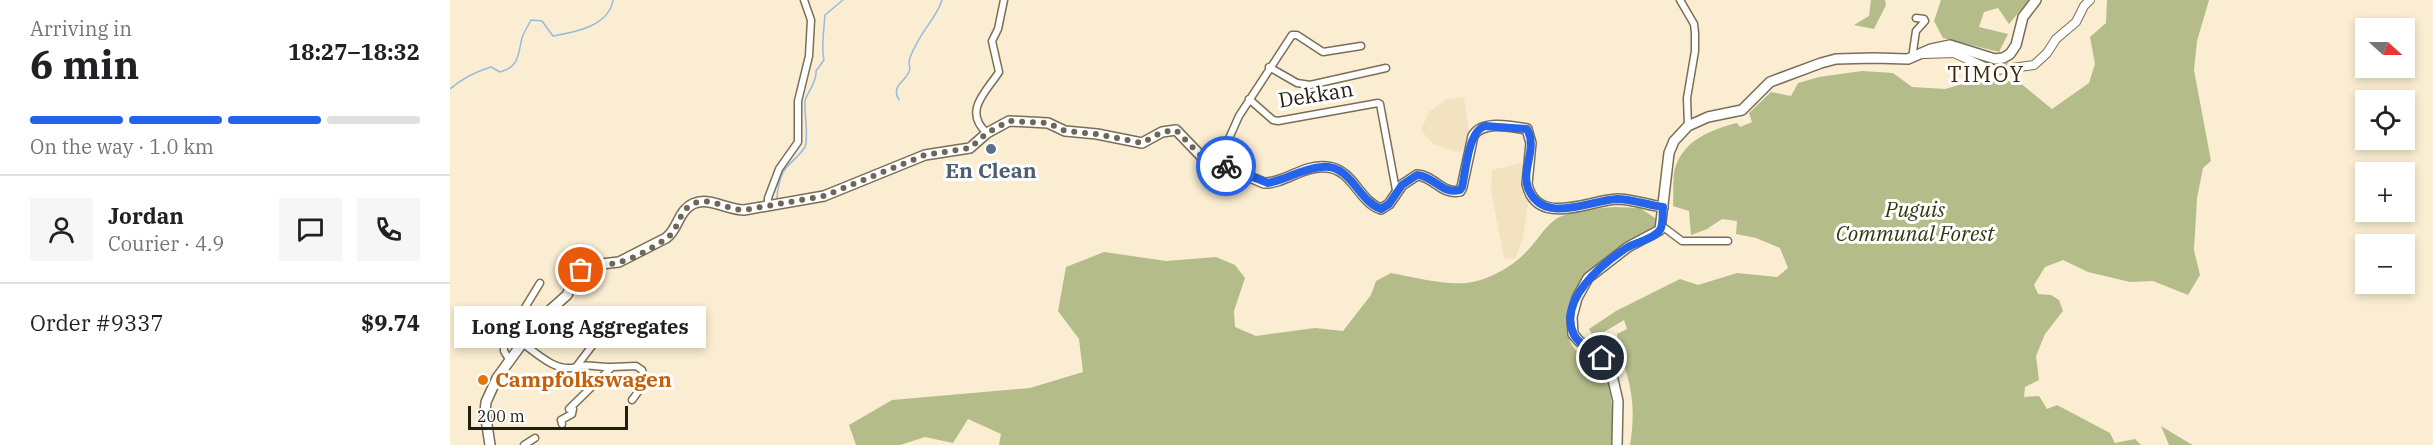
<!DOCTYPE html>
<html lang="en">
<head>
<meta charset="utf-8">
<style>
	:root { --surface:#fff; --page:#f6f6f6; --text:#202124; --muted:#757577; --line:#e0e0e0; --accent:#2563eb }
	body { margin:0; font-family:"IBM Plex Serif",serif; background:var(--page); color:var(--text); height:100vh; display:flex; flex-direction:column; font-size:22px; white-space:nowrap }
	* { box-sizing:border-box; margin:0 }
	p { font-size:20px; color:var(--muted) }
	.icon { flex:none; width:33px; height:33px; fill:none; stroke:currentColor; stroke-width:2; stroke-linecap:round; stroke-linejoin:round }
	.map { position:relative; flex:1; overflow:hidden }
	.drawer { display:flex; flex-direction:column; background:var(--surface); width:450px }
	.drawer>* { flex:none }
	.needle { width:39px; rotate:111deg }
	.fabs { position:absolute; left:1905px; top:18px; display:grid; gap:12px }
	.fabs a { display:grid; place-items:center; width:60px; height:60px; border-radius:0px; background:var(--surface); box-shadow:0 3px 9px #0003; font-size:30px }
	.scale { position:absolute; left:18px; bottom:15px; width:160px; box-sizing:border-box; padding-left:6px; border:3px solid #231e14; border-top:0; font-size:16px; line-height:21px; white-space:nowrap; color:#231e14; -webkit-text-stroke:4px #fff; paint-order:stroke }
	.pin { position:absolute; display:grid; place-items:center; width:51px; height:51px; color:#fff; margin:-26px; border:3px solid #fff; border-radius:50%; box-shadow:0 2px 6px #0007 }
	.courier { position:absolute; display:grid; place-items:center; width:60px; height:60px; margin:-30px; border:4px solid #2563eb; border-radius:50%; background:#fff; color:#222; box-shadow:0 2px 8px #0007 }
	.bubble { position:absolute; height:42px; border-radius:0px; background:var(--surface); box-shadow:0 3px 9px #0003; font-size:20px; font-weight:800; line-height:42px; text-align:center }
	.overview em { font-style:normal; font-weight:800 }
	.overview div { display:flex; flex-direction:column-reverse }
	.overview { display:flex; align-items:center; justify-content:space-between; height:102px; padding:0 30px }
	h1 { font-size:39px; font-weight:800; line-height:45px }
	.bar { display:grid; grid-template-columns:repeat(4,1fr); gap:9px 6px; align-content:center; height:72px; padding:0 30px }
	.bar i { height:8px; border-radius:4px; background:var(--line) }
	.bar .active { background:var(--accent) }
	.bar p { grid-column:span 4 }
	.line { display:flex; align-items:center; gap:15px; padding:0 30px; border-top:2px solid var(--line) }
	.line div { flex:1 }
	.round { display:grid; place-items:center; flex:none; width:63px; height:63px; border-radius:0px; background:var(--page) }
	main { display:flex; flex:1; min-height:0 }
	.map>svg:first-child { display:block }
	.built { fill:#f2e2bf }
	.forest { fill:#b4bc8a }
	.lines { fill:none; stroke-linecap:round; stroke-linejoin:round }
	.stream { stroke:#98b9e0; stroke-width:1.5 }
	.minor-casing { stroke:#7a6f56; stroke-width:9 }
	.tertiary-casing { stroke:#7a6f56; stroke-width:10 }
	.secondary-casing { stroke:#7a6f56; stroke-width:12 }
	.primary-casing { stroke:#7a6f56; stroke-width:12 }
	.minor { stroke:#fff; stroke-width:6 }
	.tertiary { stroke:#fff; stroke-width:8 }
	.secondary { stroke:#fff; stroke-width:9 }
	.primary { stroke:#fff; stroke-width:9 }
	.done { stroke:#6e6656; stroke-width:6; stroke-dasharray:0 10.8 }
	.route { stroke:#2563eb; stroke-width:8 }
	.service-dot { fill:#5c6f8a; stroke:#fff; stroke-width:2 }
	.food-dot { fill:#e8710a; stroke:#fff; stroke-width:2 }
	.labels { text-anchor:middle; stroke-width:6; stroke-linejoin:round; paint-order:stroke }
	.street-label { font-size:21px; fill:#231e14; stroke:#fff }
	.service-label { font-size:21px; font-weight:bold; fill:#4e5e75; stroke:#fff }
	.park-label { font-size:21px; font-style:italic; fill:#323610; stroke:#fff }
	.food-label { font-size:21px; font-weight:bold; fill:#c56008; stroke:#fff; text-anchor:start }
	.neighbourhood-label { font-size:22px; letter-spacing:1.5px; fill:#412805; stroke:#fff }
</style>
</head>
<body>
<main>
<section class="drawer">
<div class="overview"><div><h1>6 min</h1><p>Arriving in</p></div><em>18:27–18:32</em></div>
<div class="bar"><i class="active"></i><i class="active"></i><i class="active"></i><i></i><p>On the way · 1.0 km</p></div>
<div class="line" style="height:108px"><a class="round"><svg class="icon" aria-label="person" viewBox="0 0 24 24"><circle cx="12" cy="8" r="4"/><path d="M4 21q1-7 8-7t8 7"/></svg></a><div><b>Jordan</b><p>Courier · 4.9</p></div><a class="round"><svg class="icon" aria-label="chat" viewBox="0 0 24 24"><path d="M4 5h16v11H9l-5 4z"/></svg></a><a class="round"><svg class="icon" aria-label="phone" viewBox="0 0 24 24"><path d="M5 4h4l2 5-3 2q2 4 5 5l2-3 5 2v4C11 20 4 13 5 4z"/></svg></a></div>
<div class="line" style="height:78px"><div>Order #9337</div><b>$9.74</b></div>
</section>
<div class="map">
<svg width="1983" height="445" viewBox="0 0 1983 445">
	<rect width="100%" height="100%" fill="#faedd1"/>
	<path class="built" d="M1014,97L1020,137L1018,148L1008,152L983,144L971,130L979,112L997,99Z
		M1072,163L1079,198L1073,238L1065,259L1054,258L1041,191L1042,170Z"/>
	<path class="forest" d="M1421,0H1435L1436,5L1424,29L1404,25L1419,16Z
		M1491,0H1579L1559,24L1548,8L1534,12L1529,27L1558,34L1549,52L1493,38L1484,21Z
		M1657,0H1759L1747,41L1744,70L1761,161L1753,168L1747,198L1744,250L1750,275L1738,295L1703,281L1680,282L1638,272L1613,260L1595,267L1584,285L1588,294L1601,295L1609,300L1613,311L1595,334L1586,356L1589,380L1575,387L1574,397L1589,396L1597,409L1607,405L1660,433L1665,443L1685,439L1691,445H1180C1184,421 1184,398 1177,375C1173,360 1168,350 1167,334L1177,329L1174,320L1144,338L1139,329L1166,311L1230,279L1248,285L1287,273L1327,277L1338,268L1330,248L1306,238L1286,234L1287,221L1272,219L1257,229L1241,235L1239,211L1223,206C1224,195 1222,179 1225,168C1234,140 1260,130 1287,123L1290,127L1302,122L1299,113L1321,92L1341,96L1348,83L1369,77L1412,71L1443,73L1462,87L1495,89L1530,79L1569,82L1602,109L1639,83L1645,64L1640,37L1656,23Z
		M1165,207L1190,208L1205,218L1207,224C1201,235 1183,239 1173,246C1160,255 1143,266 1134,278C1121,296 1110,329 1124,348C1129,356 1148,365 1157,372L1165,426L1161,445H549L551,434L518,419L503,443L475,437L450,445H406L399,425L442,400L580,388L633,372L629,339L608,311L616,267L654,252L716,261L766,257L785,265L795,278L784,311L785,327L806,336L865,328L893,331L921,295L926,281L941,273C962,277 1003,287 1023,282C1041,278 1062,267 1075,253C1086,243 1093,228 1106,219C1119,211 1149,208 1165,207Z
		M1711,426L1739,443L1743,445H1719Z"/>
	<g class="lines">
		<path class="stream" d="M0,89C13,78 24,72 41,67L50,72C70,67 68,53 72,38C74,32 78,26 81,20L92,21L103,36C126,32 159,26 163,0
			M449,100C441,86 453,84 459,72C461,68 459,67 459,63C459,56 465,47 468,41C476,26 487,16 492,0
			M327,199C327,190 330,175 336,168C342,161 350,155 355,147C359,138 354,113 355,101C356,94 367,83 366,71L374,60C371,46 374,29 375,15L393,0"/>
		<defs>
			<path id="minor" d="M1230,0L1244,24L1245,33V51L1237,98L1238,126
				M1462,58L1466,31L1475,21L1474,19L1466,18
				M819,67L847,83L860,85L936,68
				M799,99L823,120L828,121L928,103L930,104L946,190
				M537,133C512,111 537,91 549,72L542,41L548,29L554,0
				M768,163L789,116L842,35H847L873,52L911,46
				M318,206V198L329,169L348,142V101L359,56L361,20L354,0
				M1212,226L1232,241H1278
				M72,343C88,354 106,373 126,367L148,338
				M60,361L54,351V342L90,283
				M162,367L186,366L192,370C197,381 189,391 182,400
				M112,424L111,420L122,414L123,409H119L162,367C149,368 138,363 126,367
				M74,445L85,438"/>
			<path id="tertiary" d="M1474,54L1504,53L1539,69L1548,70L1584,65L1597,53L1606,39L1626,22L1634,6L1640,0"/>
			<path id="secondary" d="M40,445L35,412L36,402L47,378L90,319L117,295L126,275L142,265L169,262L216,238C226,231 227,219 235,210C252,191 274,210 294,210L374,196L475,155L520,148L537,133L559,121L598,123L615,131L647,134L692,143L712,132L726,130L751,156L814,183C834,184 854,164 877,167C903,169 909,202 931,209L939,204L952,185L967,175C984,176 992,195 1010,191L1012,187L1023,136C1032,120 1060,126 1077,129L1081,143L1077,184C1087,228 1140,200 1167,199C1182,199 1197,205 1213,207"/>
			<path id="primary" d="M1167,445L1168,401L1161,371L1152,358L1129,341L1123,334L1122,317L1127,298L1138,278L1178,247L1210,230L1219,153L1224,141L1238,126L1258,117L1292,110L1320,82L1371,63L1386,59L1424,58L1458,59L1481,49L1500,45L1545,59L1553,58L1560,54L1566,45L1573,17L1586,0"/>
		</defs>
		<use href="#minor" class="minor-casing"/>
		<use href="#tertiary" class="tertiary-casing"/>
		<use href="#secondary" class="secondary-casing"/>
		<use href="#primary" class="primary-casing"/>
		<use href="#minor" class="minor"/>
		<use href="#tertiary" class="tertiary"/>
		<use href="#secondary" class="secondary"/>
		<use href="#primary" class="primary"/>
	</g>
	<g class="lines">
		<path class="done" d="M131,270C143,262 154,266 167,263C183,259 203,248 217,238C230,229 228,209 245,203C261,197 278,210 294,210L374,196L475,155L520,148L537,133L559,121L598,123L615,131L647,134L692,143L712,132L726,130L751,156L776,166"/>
		<path class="route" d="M776,166L818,183C837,180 852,168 872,167C901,164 908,201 931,209L939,204L952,185L967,175C984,176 992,195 1010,190L1012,187C1016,171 1018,131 1035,126L1077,129C1088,148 1071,169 1078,188C1093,226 1140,200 1167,199C1182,199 1197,205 1213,207C1212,214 1214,223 1210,230C1204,239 1187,242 1178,247C1153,263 1107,300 1124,335C1130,345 1143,352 1152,358"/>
	</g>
	<circle class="service-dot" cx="541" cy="149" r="6"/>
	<circle class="food-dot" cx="33" cy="380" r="6"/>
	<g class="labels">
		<g class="street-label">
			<text transform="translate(866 95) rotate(-9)" y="7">Dekkan</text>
		</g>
		<g class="service-label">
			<text x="541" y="178">En Clean</text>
		</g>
		<g class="park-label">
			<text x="1465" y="217">Puguis<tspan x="1465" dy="24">Communal Forest</tspan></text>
		</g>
		<g class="food-label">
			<text x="45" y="387">Campfolkswagen</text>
		</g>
		<g class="neighbourhood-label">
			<text x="1536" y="82">TIMOY</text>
		</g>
	</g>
</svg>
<div class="fabs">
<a><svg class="needle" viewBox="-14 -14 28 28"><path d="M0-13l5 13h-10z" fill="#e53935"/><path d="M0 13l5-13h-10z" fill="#757577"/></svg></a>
<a><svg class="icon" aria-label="locate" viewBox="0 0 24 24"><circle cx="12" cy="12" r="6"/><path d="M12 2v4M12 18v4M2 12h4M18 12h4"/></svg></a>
<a>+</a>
<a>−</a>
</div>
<div class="scale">200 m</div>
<div class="pin" style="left:131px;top:270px;background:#ea580c"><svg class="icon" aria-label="bag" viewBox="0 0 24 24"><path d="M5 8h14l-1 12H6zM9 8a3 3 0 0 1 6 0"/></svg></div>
<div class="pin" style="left:1152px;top:358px;background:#1f2937"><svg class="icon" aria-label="home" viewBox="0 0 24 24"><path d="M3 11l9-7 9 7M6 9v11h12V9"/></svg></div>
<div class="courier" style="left:776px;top:166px"><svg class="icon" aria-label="bike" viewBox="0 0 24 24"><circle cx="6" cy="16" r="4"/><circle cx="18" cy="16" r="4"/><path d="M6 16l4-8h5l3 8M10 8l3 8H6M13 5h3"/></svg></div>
<div class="bubble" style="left:4px;top:306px;width:252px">Long Long Aggregates</div>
</div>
</main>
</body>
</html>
